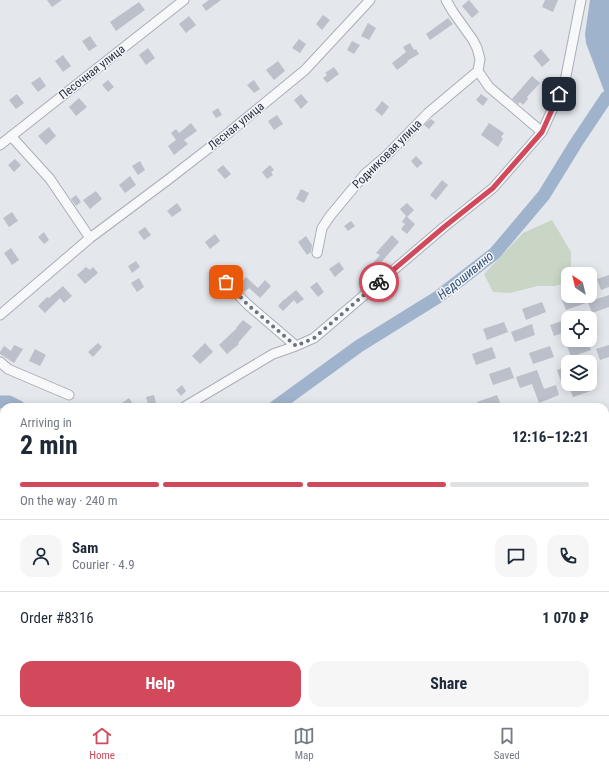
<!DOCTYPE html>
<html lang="en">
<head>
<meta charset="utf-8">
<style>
	:root { --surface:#fff; --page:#f6f6f7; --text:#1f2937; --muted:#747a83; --line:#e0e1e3; --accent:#d1495b }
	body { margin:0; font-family:"Roboto Condensed",sans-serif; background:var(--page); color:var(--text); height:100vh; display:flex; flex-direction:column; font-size:15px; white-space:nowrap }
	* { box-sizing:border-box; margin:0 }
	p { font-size:13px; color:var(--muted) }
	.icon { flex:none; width:22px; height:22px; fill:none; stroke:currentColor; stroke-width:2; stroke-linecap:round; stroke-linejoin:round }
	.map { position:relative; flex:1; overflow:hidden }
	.details { position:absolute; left:0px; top:403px; width:609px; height:312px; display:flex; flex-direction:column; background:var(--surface); border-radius:12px 12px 0 0; box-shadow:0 2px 10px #0003 }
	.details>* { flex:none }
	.needle { width:26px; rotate:325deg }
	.fabs { position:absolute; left:561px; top:267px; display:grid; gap:8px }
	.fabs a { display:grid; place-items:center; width:36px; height:36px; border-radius:8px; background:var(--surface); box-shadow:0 2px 10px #0003; font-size:20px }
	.pin { position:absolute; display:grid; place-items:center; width:34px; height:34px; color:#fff; margin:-17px; border-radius:8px; box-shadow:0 2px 6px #0006 }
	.courier { position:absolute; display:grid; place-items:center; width:40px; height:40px; margin:-20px; border:3px solid #d1495b; border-radius:50%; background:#fff; color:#222; box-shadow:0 1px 5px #0007 }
	.head em { font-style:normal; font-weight:700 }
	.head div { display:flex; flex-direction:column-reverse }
	.head { display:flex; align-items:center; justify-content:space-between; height:68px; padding:0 20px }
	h1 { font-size:26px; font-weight:700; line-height:30px }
	.bar { display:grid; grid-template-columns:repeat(4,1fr); gap:6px 4px; align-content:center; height:48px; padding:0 20px }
	.bar i { height:5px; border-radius:3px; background:var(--line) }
	.bar .current { background:var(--accent) }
	.bar p { grid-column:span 4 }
	.line { display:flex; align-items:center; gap:10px; padding:0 20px; border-top:1px solid var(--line) }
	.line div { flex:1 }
	.round { display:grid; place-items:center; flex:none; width:42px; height:42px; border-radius:12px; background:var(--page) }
	.primary-button { display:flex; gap:8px; margin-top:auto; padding:8px 20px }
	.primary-button a { flex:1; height:46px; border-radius:12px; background:var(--accent); color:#fff; font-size:16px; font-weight:700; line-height:46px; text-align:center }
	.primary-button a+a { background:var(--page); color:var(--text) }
	.tabs { display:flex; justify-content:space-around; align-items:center; height:56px; border-top:1px solid var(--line); background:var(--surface); font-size:11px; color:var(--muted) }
	.tabs a { display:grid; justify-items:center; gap:2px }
	.tabs .current { color:var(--accent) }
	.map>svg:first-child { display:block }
	.green { fill:#c9d6c5 }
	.water { fill:#9fb4cc }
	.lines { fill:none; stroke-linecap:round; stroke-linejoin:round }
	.river { stroke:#9fb4cc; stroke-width:13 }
	.building { fill:#bbc0ca }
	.minor-casing { stroke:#a9aeb7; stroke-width:11 }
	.minor { stroke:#f7f8fa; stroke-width:9 }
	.done { stroke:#6c737f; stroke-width:4; stroke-dasharray:0 7.2 }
	.route { stroke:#d1495b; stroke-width:5 }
	.labels { text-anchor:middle; stroke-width:3; stroke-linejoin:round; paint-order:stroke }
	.street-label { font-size:12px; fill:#2b3445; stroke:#f4f6f9 }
	.water-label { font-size:13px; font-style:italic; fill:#34527a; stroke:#f4f6f9 }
</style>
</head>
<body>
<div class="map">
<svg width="609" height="715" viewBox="0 0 609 715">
	<rect width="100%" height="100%" fill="#e4e7ec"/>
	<path class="green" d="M552,220L571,252V268L564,283L555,286H538L510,293L493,292L484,274L523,233Z
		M4,440V595L0,608V441Z
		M609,608V715H341L342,711H605V612Z
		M4,662V711H324L323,715H0V667Z"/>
	<path class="water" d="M590,0H609V104L586,43L585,34Z"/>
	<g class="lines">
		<path class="river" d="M0,402H9L19,407
			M275,407L359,346L438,297L495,253L544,195L576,143L606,98L609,96"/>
	</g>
	<path class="building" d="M47,0H62L52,7Z
		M209,0H221L206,11L202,5Z
		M469,0L479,12L472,18L462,6Z
		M545,0H558L553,12L542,7Z
		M139,2L145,10L116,31L110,22Z
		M323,15L330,20L322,30L316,24Z
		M189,16L196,25L186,33L179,24Z
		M448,18L453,24L430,40L426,34Z
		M368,23L376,28L369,40L361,36Z
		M90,36L97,46L89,51L82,41Z
		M299,39L306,44L300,53L292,48Z
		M352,41L360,45L354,54L347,50Z
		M410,43L414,50L416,49L419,54L407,61L408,62L397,70L392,63L406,52L403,47Z
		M148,48L155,58L146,65L139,55Z
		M541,49L550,60L542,67L533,56Z
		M63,55L71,66L63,72L55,61Z
		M278,61L285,71L274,80L266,70Z
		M334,67L339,74L327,83L323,78L327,75L325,73Z
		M532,76L540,83L527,97L528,99L523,105L520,102L518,104L512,99Z
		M40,77L46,86L38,92L31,83Z
		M108,80L114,87L108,92L102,85Z
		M254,80L260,89L254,93L247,85Z
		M17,94L24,103L16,109L9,100Z
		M301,94L308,102L301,109L294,100Z
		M481,94L488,99L483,106L476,100Z
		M79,98L87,107L76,116L69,107Z
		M382,101L389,107L382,116L375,110Z
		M218,108L222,115L216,118L212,112Z
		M277,115L283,124L274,130L268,121Z
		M431,119L435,122L429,129L424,125Z
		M191,123L197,131L184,140L188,144L174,155L168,146L176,140L171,133L176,129L179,133Z
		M489,123L504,133L501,137L503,139L498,147L481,135Z
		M49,127L56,136L46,145L38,136Z
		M416,156L423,163L417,168L411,161Z
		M15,159L21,165L14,172L8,165Z
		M140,161L145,170L138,175L132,166Z
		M223,165L231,174L225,179L217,170Z
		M270,165L274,170L271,172L273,175L267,179L262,172Z
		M130,176L136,185L125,193L119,185Z
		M442,180L448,185L436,200L430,195Z
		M301,189L309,193L304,203L296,199Z
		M96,191L102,199L90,209L83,200Z
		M76,195L81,202L76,206L71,199Z
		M177,203L182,210L172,217L167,211Z
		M407,203L414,210L407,217L400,209Z
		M12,212L18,221L9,227L3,218Z
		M406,216L415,224L407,234L401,229L405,224L402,222Z
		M351,221L355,226L348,231L344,226Z
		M145,227L151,235L144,240L138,232Z
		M44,232L49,240L44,244L38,237Z
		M215,234L220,241L210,249L205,242Z
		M392,235L399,242L377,267L381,270L374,278L366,271L380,255L376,253Z
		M306,236L312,245L311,252L307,255L298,242Z
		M11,248L19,260L12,265L4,253Z
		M136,261L140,267L132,273L128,266Z
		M339,262L344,269L335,277L329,269Z
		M86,267L90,270L93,267L98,273L85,284L77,275Z
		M609,275V287L601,290L597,279Z
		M246,277L258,288L265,280L271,286L260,298L249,288L244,292L238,286Z
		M139,278L144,287L137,292L131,283Z
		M317,282L324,292L318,297L310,287Z
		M63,286L72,296L64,303L60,298L45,313L38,306L47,297L49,298Z
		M296,290L304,299L297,304L294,300L283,311L278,306L284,299V300Z
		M609,295V307L592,313L588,302Z
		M572,296H584L586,303L566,310L562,300Z
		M542,302L546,312L526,320L522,309Z
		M568,319V331L554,336L550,325Z
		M243,320L252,327L238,343L239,344L227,354L219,345L237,328H236Z
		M504,322L508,332L487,340L483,329Z
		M532,324L535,335L515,342L511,332Z
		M584,340H588L591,350L571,357L567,346Z
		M98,343L102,347L93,357L88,352Z
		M205,343L213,352L200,364L192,356Z
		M14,345L23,349L14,363L0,354V352L4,346L11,351Z
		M609,345V357L600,360L596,349Z
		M550,346L554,357L533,364L529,353Z
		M492,347L496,358L476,365L472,354Z
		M35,349L46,355L40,366L29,361Z
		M568,366V378L561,381L557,370Z
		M510,367L514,378L493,385L489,374Z
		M537,370L544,389L556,385L559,395L539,403L532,384L520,388L516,377Z
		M575,384H592L594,390L573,397L569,386Z
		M182,385L186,391L181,396L176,390Z
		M154,395L157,407H149L146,397Z
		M497,395L501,405L496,407H478L477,402Z
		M129,398L135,407H125L122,403Z"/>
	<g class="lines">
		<defs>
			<path id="minor" d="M446,0L453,12L473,40L477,48L480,59L478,71L489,87L542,132
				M11,136L50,179L90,238
				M0,145L184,0
				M317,253L322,228L330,216L365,174L385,157L428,113L478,71
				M216,272L247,304L296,346
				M0,315L90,238L169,179L227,134L305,70L370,0
				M0,362L8,369L69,395
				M184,407L273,354L296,346L314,338L444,227L493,188L542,132L565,81L581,0"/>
		</defs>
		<use href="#minor" class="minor-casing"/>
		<use href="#minor" class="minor"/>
	</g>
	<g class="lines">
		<path class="done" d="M226,282L247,304L296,346L314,338L379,282"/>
		<path class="route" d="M379,282L444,227L493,188L542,132L559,94"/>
	</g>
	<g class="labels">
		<g class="street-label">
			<text transform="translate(92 72) rotate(-38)" y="4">Песочная улица</text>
			<text transform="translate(236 126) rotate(-39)" y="4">Лесная улица</text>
			<text transform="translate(387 154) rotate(-45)" y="4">Родниковая улица</text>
		</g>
		<g class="water-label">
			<text transform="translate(465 275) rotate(-39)" y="5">Недошивино</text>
		</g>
	</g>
</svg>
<div class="fabs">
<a><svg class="needle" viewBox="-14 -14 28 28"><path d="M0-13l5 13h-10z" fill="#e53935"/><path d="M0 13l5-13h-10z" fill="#747a83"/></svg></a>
<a><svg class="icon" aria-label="locate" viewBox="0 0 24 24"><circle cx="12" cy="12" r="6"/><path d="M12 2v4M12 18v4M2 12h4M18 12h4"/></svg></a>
<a><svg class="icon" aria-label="layers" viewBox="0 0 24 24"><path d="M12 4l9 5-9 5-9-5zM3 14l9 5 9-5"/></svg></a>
</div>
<div class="pin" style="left:226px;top:282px;background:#ea580c"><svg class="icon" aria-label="bag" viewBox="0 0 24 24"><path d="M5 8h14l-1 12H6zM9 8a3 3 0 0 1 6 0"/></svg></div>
<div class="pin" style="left:559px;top:94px;background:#1f2937"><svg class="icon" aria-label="home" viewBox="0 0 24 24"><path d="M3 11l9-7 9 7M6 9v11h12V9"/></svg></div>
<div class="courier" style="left:379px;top:282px"><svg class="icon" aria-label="bike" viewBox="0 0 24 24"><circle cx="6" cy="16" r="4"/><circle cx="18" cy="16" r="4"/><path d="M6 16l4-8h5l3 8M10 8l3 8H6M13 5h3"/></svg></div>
<section class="details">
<div class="head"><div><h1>2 min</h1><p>Arriving in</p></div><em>12:16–12:21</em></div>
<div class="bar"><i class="current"></i><i class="current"></i><i class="current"></i><i></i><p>On the way · 240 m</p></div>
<div class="line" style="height:72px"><a class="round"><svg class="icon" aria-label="person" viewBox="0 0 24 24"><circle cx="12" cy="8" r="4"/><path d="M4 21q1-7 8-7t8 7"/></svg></a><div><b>Sam</b><p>Courier · 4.9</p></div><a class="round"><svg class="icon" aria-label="chat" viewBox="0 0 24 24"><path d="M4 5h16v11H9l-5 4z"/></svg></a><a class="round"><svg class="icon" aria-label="phone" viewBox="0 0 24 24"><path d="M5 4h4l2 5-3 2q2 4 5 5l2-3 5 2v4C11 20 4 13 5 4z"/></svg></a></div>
<div class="line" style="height:52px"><div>Order #8316</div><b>1 070 ₽</b></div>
<div class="primary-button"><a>Help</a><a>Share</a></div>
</section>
</div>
<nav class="tabs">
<a class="current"><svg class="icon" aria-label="home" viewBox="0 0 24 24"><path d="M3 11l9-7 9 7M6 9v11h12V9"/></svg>Home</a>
<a><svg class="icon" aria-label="map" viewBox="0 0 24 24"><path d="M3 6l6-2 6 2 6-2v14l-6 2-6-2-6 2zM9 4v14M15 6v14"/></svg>Map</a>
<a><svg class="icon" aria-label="saved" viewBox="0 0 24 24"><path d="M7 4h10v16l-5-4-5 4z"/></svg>Saved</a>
</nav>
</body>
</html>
